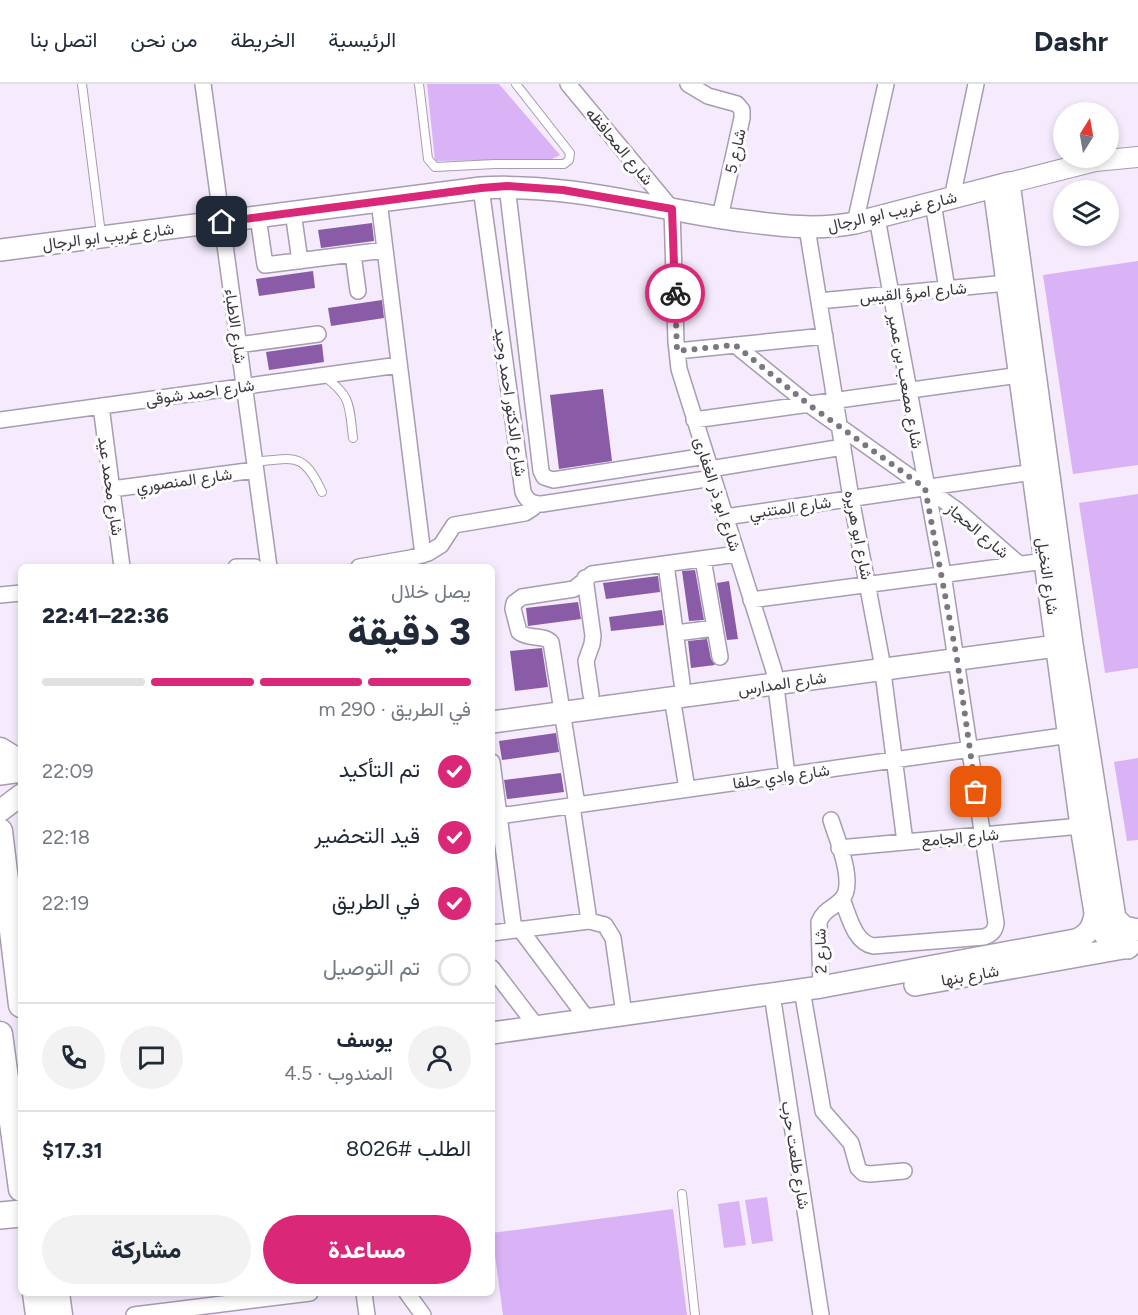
<!DOCTYPE html>
<html lang="ar">
<head>
<meta charset="utf-8">
<style>
	:root { --surface:#fff; --page:#f2f2f3; --text:#1f2937; --muted:#747a83; --line:#e0e1e3; --accent:#db2777 }
	body { margin:0; font-family:Figtree,Vazirmatn,sans-serif; background:var(--page); color:var(--text); direction:rtl; height:100vh; display:flex; flex-direction:column; font-size:22px; white-space:nowrap }
	* { box-sizing:border-box; margin:0 }
	p { font-size:20px; color:var(--muted) }
	.icon { flex:none; width:33px; height:33px; fill:none; stroke:currentColor; stroke-width:2; stroke-linecap:round; stroke-linejoin:round }
	.map { position:relative; flex:1; overflow:hidden; direction:ltr }
	.sheet { position:absolute; left:18px; top:480px; width:477px; height:732px; display:flex; flex-direction:column; background:var(--surface); border-radius:9px; box-shadow:0 3px 9px #0003; direction:rtl }
	.sheet>* { flex:none }
	.needle { width:39px; rotate:11deg }
	.tools { position:absolute; left:1053px; top:18px; display:grid; gap:12px }
	.tools a { display:grid; place-items:center; width:66px; height:66px; border-radius:50%; background:var(--surface); box-shadow:0 3px 9px #0003; font-size:30px }
	.pin { position:absolute; display:grid; place-items:center; width:51px; height:51px; color:#fff; margin:-26px; border-radius:12px; box-shadow:0 3px 9px #0006 }
	.courier { position:absolute; display:grid; place-items:center; width:60px; height:60px; margin:-30px; border:4px solid #db2777; border-radius:50%; background:#fff; color:#222; box-shadow:0 2px 8px #0007 }
	.headline em { font-style:normal; font-weight:800 }
	.headline div { display:flex; flex-direction:column-reverse }
	.headline { display:flex; align-items:center; justify-content:space-between; height:102px; padding:0 24px }
	h1 { font-size:39px; font-weight:800; line-height:45px }
	.bar { display:grid; grid-template-columns:repeat(4,1fr); gap:9px 6px; align-content:center; height:72px; padding:0 24px }
	.bar i { height:8px; border-radius:4px; background:var(--line) }
	.bar .active { background:var(--accent) }
	.bar p { grid-column:span 4 }
	.line { display:flex; align-items:center; gap:15px; padding:0 24px; border-top:2px solid var(--line) }
	.line div { flex:1 }
	.round { display:grid; place-items:center; flex:none; width:63px; height:63px; border-radius:32px; background:var(--page) }
	ol { padding:0 24px; list-style:none }
	li { display:flex; align-items:center; gap:18px; height:66px }
	li p { margin-inline-start:auto }
	li .icon { padding:6px; border-radius:50%; background:var(--accent); color:#fff; stroke-width:4 }
	li:last-child { color:var(--muted) }
	li i { width:33px; height:33px; border:3px solid var(--line); border-radius:50% }
	.button { display:flex; gap:12px; margin-top:auto; padding:12px 24px }
	.button a { flex:1; height:69px; border-radius:36px; background:var(--accent); color:#fff; font-size:24px; font-weight:800; line-height:69px; text-align:center }
	.button a+a { background:var(--page); color:var(--text) }
	header { display:flex; align-items:center; gap:36px; box-sizing:border-box; height:84px; padding:0 30px; background:var(--surface); border-bottom:2px solid var(--line) }
	header strong { font-size:28px }
	nav { display:flex; gap:33px; margin-inline-start:auto; font-size:21px }
	.map>svg:first-child { display:block }
	.green { fill:#dab2f6 }
	.building { fill:#8a5ca8 }
	.lines { fill:none; stroke-linecap:round; stroke-linejoin:round }
	.service-casing { stroke:#a79cb0; stroke-width:10 }
	.minor-casing { stroke:#a79cb0; stroke-width:18 }
	.tertiary-casing { stroke:#a79cb0; stroke-width:22 }
	.secondary-casing { stroke:#a79cb0; stroke-width:24 }
	.primary-casing { stroke:#a79cb0; stroke-width:27 }
	.service { stroke:#fff; stroke-width:8 }
	.minor { stroke:#fff; stroke-width:15 }
	.tertiary { stroke:#fff; stroke-width:20 }
	.secondary { stroke:#fff; stroke-width:21 }
	.primary { stroke:#fff; stroke-width:24 }
	.done { stroke:#7c7582; stroke-width:6; stroke-dasharray:0 10.8 }
	.route { stroke:#db2777; stroke-width:8 }
	.labels { text-anchor:middle; stroke-width:6; stroke-linejoin:round; paint-order:stroke }
	.street-label { font-size:16px; fill:#3b363f; stroke:#fdfdfd }
</style>
</head>
<body>
<header>
<strong>Dashr</strong>
<nav><a>الرئيسية</a><a>الخريطة</a><a>من نحن</a><a>اتصل بنا</a></nav>
</header>
<div class="map">
<svg width="1138" height="1231" viewBox="0 0 1138 1231">
	<rect width="100%" height="100%" fill="#f5ebfd"/>
	<path class="green" d="M427,0H499L560,71L552,75L435,77Z
		M1138,177V381L1073,390L1043,191Z
		M1138,410V584L1105,589L1079,419Z
		M1138,674V756L1127,757L1114,678Z
		M767,1113L773,1157L752,1160L745,1116Z
		M739,1117L746,1161L724,1164L718,1120Z
		M673,1125L687,1231H503L492,1149Z"/>
	<path class="building" d="M372,139L374,157L321,164L318,146Z
		M313,187L315,204L259,212L256,195Z
		M382,216L384,234L331,242L328,224Z
		M322,260L324,278L269,286L266,268Z
		M603,305L612,377L559,385L550,311Z
		M695,486L704,536L689,537L682,487Z
		M658,492L660,508L606,515L603,499Z
		M729,497L738,555L727,556L717,499Z
		M578,518L581,535L528,542L526,524Z
		M662,526L664,541L611,547L609,533Z
		M707,555L711,575L715,581L691,584L688,557Z
		M542,564L548,603L515,607L510,567Z
		M556,649L559,668L502,676L499,657Z
		M561,689L564,708L507,715L504,696Z"/>
	<g class="lines">
		<defs>
			<path id="service" d="M82,0L101,150
				M419,0L428,75L435,83L495,80H564L569,76L570,69L516,0
				M324,292C352,313 349,321 353,354
				M254,378C294,374 303,367 322,408
				M682,1110L695,1231"/>
			<path id="minor" d="M203,0L269,483
				M568,0L672,125L676,258L679,285L774,587L787,691
				M688,0L708,12L737,20L742,26V34L720,133
				M507,102L541,387L544,393L553,396L706,372
				M481,104L523,408C527,417 532,420 542,420L713,394
				M952,114L976,0
				M379,117L423,471
				M933,119L947,205
				M293,128L300,177
				M258,133L265,181L385,166
				M855,139L886,0
				M807,144L851,414L881,573L905,758
				M353,170L358,207
				M819,217L1007,199
				M238,261L318,250
				M735,261L808,320L957,426L1019,480
				M677,267L825,252
				M101,322L122,483
				M0,336L399,281
				M694,336L1020,291
				M710,385L843,363
				M112,405L255,386
				M725,433L1033,388
				M703,475L720,573
				M666,480L682,599
				M236,483H255
				M359,483L411,474L428,469L441,461L454,441L525,429L533,424L535,420
				M585,494L593,552L592,560L586,577L591,611
				M0,511L21,509
				M751,516L1045,477
				M676,549L715,544
				M672,613L687,705
				M492,678L514,846
				M577,721L551,558C543,550 529,556 519,548L513,525L514,519L522,513L574,505L592,490L737,470
				M572,722L589,837
				M492,733L1070,651
				M839,764L1081,742
				M842,815C849,832 854,858 873,862L984,853C992,850 995,847 996,839L943,490L877,134
				M520,845L588,936
				M492,849L589,837L605,841L613,854L624,930
				M492,884L537,943
				M821,903L819,838C824,825 834,824 842,815C856,799 837,755 831,736
				M802,906L823,1027L851,1059L858,1084L863,1089L870,1090L904,1087
				M772,910L821,1231
				M0,1126L21,1124
				M0,1137L21,1135
				M364,1209L367,1231
				M407,1209L423,1231
				M134,1231L310,1209"/>
			<path id="tertiary" d="M1009,99L1095,77L1138,73"/>
			<path id="secondary" d="M994,103L1081,742L1097,841L1109,856L1128,864
				M0,166L481,104C568,99 651,124 736,136C776,141 814,147 855,139L1009,99L1072,560L1115,834L1124,843L1138,846
				M492,638L1071,560
				M0,690L21,687
				M0,727L21,711
				M915,901L1129,863
				M492,949L821,903L1075,856C1088,852 1093,843 1095,830"/>
			<path id="primary" d="M0,666L21,679
				M0,747L21,921
				M0,950L21,1105
				M35,1209L38,1231
				M57,1209L60,1231"/>
		</defs>
		<use href="#service" class="service-casing"/>
		<use href="#minor" class="minor-casing"/>
		<use href="#tertiary" class="tertiary-casing"/>
		<use href="#secondary" class="secondary-casing"/>
		<use href="#primary" class="primary-casing"/>
		<use href="#service" class="service"/>
		<use href="#minor" class="minor"/>
		<use href="#tertiary" class="tertiary"/>
		<use href="#secondary" class="secondary"/>
		<use href="#primary" class="primary"/>
	</g>
	<g class="lines">
		<path class="done" d="M675,209L677,267L735,261L808,320L925,404L957,575L976,708"/>
		<path class="route" d="M222,138L481,104L507,102L563,106L672,125L675,209"/>
	</g>
	<g class="labels">
		<g class="street-label">
			<text transform="translate(620 62) rotate(50)" y="6">شارع المحافظه</text>
			<text transform="translate(735 67) rotate(-77)" y="6">شارع 5</text>
			<text transform="translate(892 127) rotate(-13)" y="6">شارع غريب ابو الرجال</text>
			<text transform="translate(108 152) rotate(-7)" y="6">شارع غريب ابو الرجال</text>
			<text transform="translate(913 208) rotate(-5)" y="6">شارع امرؤ القيس</text>
			<text transform="translate(236 242) rotate(82)" y="6">شارع الاطباء</text>
			<text transform="translate(906 297) rotate(80)" y="6">شارع مصعب بن عمير</text>
			<text transform="translate(200 308) rotate(-8)" y="6">شارع احمد شوقى</text>
			<text transform="translate(511 318) rotate(82)" y="6">شارع الدكتور احمد وحيد</text>
			<text transform="translate(184 396) rotate(-8)" y="6">شارع المنصوري</text>
			<text transform="translate(111 402) rotate(82)" y="6">شارع محمد عيد</text>
			<text transform="translate(718 410) rotate(72)" y="6">شارع ابو ذر الغفارى</text>
			<text transform="translate(790 423) rotate(-8)" y="6">شارع المتنبي</text>
			<text transform="translate(978 446) rotate(40)" y="6">شارع الحجاز</text>
			<text transform="translate(859 451) rotate(79)" y="6">شارع ابو هريره</text>
			<text transform="translate(1048 492) rotate(82)" y="6">شارع النخيل</text>
			<text transform="translate(782 599) rotate(-8)" y="6">شارع المدارس</text>
			<text transform="translate(781 692) rotate(-8)" y="6">شارع وادي حلفا</text>
			<text transform="translate(960 753) rotate(-5)" y="6">شارع الجامع</text>
			<text transform="translate(820 867) rotate(-91)" y="6">شارع 2</text>
			<text transform="translate(970 891) rotate(-10)" y="6">شارع بنها</text>
			<text transform="translate(796 1071) rotate(81)" y="6">شارع طلعت حرب</text>
		</g>
	</g>
</svg>
<div class="tools">
<a><svg class="needle" viewBox="-14 -14 28 28"><path d="M0-13l5 13h-10z" fill="#e53935"/><path d="M0 13l5-13h-10z" fill="#747a83"/></svg></a>
<a><svg class="icon" aria-label="layers" viewBox="0 0 24 24"><path d="M12 4l9 5-9 5-9-5zM3 14l9 5 9-5"/></svg></a>
</div>
<div class="pin" style="left:976px;top:708px;background:#ea580c"><svg class="icon" aria-label="bag" viewBox="0 0 24 24"><path d="M5 8h14l-1 12H6zM9 8a3 3 0 0 1 6 0"/></svg></div>
<div class="pin" style="left:222px;top:138px;background:#1f2937"><svg class="icon" aria-label="home" viewBox="0 0 24 24"><path d="M3 11l9-7 9 7M6 9v11h12V9"/></svg></div>
<div class="courier" style="left:675px;top:209px"><svg class="icon" aria-label="bike" viewBox="0 0 24 24"><circle cx="6" cy="16" r="4"/><circle cx="18" cy="16" r="4"/><path d="M6 16l4-8h5l3 8M10 8l3 8H6M13 5h3"/></svg></div>
<section class="sheet">
<div class="headline"><div><h1>3 دقيقة</h1><p>يصل خلال</p></div><em>22:36–22:41</em></div>
<div class="bar"><i class="active"></i><i class="active"></i><i class="active"></i><i></i><p>في الطريق · 290 m</p></div>
<ol>
<li><svg class="icon" aria-label="check" viewBox="0 0 24 24"><path d="M5 12l5 5 9-10"/></svg>تم التأكيد<p>22:09</p></li>
<li><svg class="icon" aria-label="check" viewBox="0 0 24 24"><path d="M5 12l5 5 9-10"/></svg>قيد التحضير<p>22:18</p></li>
<li><svg class="icon" aria-label="check" viewBox="0 0 24 24"><path d="M5 12l5 5 9-10"/></svg>في الطريق<p>22:19</p></li>
<li><i></i>تم التوصيل</li>
</ol>
<div class="line" style="height:108px"><a class="round"><svg class="icon" aria-label="person" viewBox="0 0 24 24"><circle cx="12" cy="8" r="4"/><path d="M4 21q1-7 8-7t8 7"/></svg></a><div><b>يوسف</b><p>المندوب · 4.5</p></div><a class="round"><svg class="icon" aria-label="chat" viewBox="0 0 24 24"><path d="M4 5h16v11H9l-5 4z"/></svg></a><a class="round"><svg class="icon" aria-label="phone" viewBox="0 0 24 24"><path d="M5 4h4l2 5-3 2q2 4 5 5l2-3 5 2v4C11 20 4 13 5 4z"/></svg></a></div>
<div class="line" style="height:78px"><div>الطلب #8026</div><b>$17.31</b></div>
<div class="button"><a>مساعدة</a><a>مشاركة</a></div>
</section>
</div>
</body>
</html>
